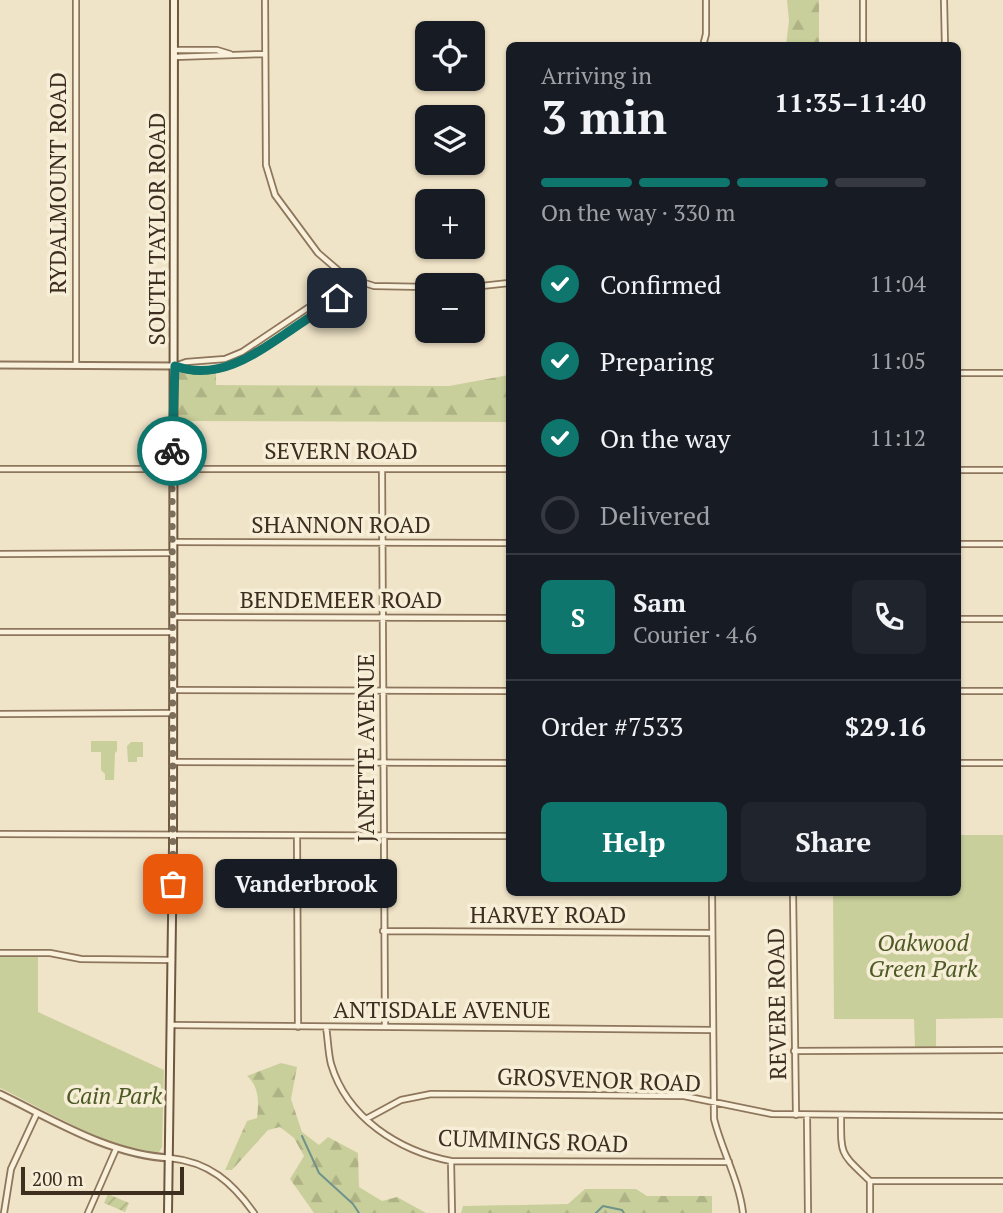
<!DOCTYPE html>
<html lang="en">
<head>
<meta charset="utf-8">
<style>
	:root { --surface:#171b24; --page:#20242c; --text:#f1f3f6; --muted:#9ea1a6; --line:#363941; --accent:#0f766e }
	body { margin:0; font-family:"PT Serif",serif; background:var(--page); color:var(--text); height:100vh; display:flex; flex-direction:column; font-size:26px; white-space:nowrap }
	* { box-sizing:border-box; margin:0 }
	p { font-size:23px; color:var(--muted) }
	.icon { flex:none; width:38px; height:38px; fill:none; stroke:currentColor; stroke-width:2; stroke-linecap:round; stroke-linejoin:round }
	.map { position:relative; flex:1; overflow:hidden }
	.drawer { position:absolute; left:506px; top:42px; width:455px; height:854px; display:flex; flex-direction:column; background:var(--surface); border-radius:10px; box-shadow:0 2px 5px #0004 }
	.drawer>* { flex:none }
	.controls { position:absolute; left:415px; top:21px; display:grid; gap:14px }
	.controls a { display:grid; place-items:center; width:70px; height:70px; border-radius:10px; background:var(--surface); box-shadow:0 2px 5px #0004; font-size:35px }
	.scale { position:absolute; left:21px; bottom:18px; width:163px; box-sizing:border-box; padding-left:7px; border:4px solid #3d2e20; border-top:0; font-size:19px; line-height:24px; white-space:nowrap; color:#3d2e20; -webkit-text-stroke:5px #f7eed8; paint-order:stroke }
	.pin { position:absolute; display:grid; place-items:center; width:60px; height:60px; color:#fff; margin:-30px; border-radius:14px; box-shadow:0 4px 10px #0006 }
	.courier { position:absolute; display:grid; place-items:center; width:70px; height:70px; margin:-35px; border:5px solid #0f766e; border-radius:50%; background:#fff; color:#222; box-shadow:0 2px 9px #0007 }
	.bubble { position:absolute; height:49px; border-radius:10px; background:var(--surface); box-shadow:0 2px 5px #0004; font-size:23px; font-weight:600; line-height:49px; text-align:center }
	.summary em { font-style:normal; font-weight:600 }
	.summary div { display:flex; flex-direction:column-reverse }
	.summary { display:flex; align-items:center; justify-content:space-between; height:119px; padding:0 35px }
	h1 { font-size:46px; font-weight:600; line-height:52px }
	.bar { display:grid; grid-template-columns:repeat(4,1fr); gap:10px 7px; align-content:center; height:84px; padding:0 35px }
	.bar i { height:9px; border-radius:5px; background:var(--line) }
	.bar .on { background:var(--accent) }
	.bar p { grid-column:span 4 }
	.line { display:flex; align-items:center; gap:18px; padding:0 35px; border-top:2px solid var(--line) }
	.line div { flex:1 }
	.round { display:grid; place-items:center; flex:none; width:74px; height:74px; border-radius:10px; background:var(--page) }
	ol { padding:0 35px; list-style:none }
	li { display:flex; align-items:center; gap:21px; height:77px }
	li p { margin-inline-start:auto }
	li .icon { padding:7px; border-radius:50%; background:var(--accent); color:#fff; stroke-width:4 }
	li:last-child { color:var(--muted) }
	li i { width:38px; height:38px; border:4px solid var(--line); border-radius:50% }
	.cta { display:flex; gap:14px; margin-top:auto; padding:14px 35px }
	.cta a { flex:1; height:80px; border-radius:10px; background:var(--accent); color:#fff; font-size:28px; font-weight:600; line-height:80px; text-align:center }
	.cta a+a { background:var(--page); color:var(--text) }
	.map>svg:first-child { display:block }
	.forest { fill:url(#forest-firs) }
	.park { fill:#c9cf9b }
	.garden { fill:url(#garden-furrows) }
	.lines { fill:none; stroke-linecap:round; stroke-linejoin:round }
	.stream { stroke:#6f938a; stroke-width:2 }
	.minor-casing { stroke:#8d765c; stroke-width:8 }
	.tertiary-casing { stroke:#8d765c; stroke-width:9 }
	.secondary-casing { stroke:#6f573f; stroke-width:10 }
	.minor { stroke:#faf1dc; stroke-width:4.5 }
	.tertiary { stroke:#faf1dc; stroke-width:5 }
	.secondary { stroke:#faf1dc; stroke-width:6 }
	.done { stroke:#7c6e5b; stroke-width:7; stroke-dasharray:0 12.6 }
	.route { stroke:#0f766e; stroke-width:9 }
	.labels { text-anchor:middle; stroke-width:7; stroke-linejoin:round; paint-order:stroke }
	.street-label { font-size:23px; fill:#3d2e20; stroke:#f7eed8 }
	.park-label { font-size:23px; font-style:italic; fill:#4d5a26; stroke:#f7eed8 }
</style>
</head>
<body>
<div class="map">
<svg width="1003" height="1213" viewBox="0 0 1003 1213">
	<defs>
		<pattern id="forest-firs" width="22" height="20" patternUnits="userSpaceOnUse" patternTransform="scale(1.75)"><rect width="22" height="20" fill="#c9cf9b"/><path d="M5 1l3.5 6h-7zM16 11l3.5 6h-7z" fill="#aeb285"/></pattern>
		<pattern id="garden-furrows" width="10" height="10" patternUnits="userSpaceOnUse" patternTransform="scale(1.75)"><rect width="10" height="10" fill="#c9cf9b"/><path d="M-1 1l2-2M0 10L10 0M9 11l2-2" fill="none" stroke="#aeb285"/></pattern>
	</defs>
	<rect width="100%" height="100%" fill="#f0e4c8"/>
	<path class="forest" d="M787,0H819V45H786L789,21Z
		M175,366L185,370L216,369V385L449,386L509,375V422L177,421L172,423Z
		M281,1063L297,1067L291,1099L302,1132L319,1145L328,1137L358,1153L359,1187L382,1201L397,1197L426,1213H314L290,1179L304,1156L294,1138L280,1127L268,1130L232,1170H225L247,1121L257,1118C259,1102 259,1086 247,1076Z
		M585,1189H636L647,1196H712V1213H461L463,1206L568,1204Z"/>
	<path class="park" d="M91,741H117V751L115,753L114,780H105V774L101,770V752H91Z
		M131,742H143V757H137V762H128L127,746Z
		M957,835H1003V1018L936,1019V1047H915L914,1019H834L833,893L957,892Z
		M0,955H38V1012L164,1070L162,1147L159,1152C134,1163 29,1101 0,1088Z"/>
	<path class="garden" d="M108,1194L129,1203L125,1212L104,1203Z"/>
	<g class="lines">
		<path class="stream" d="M302,1136L319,1173L353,1204L359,1213
			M596,1213L603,1206L622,1210L624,1213"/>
		<defs>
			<path id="minor" d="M76,0V365
				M265,0L266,165L275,195L318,253L346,277L374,286L427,287
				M863,0V46
				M944,0L945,46
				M703,46L706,34V0
				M174,50H217L230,54
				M174,57L265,54
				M472,287L509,283
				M175,366C217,382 253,355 287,333C304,321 321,310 337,298L342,293L346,277
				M175,366L186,362L225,359L242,352L327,295L345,278
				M957,373H1003
				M0,469H509
				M382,469L385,1027
				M957,470H1003
				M173,542L509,543
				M957,544H1003
				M0,554L172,553
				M173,617L509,618
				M957,619H1003
				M0,632H173
				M173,690L509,691
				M957,691H1003
				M0,714L173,713
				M173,762L509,763
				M957,763H1003
				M0,834L509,836
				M297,836L298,1027
				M712,892L714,1119C722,1151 739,1180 743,1213
				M793,892L796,1115
				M383,931L712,933
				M0,953H50L81,959L172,960
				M172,1025L713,1030
				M326,1027C328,1039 328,1052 331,1064C347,1118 399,1151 451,1161L729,1162
				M794,1051L1003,1050
				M841,1115C841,1157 840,1152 870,1181V1213
				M807,1116L808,1213
				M366,1119L401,1100L431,1094L684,1096L772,1114L1003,1116
				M170,1158C209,1162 232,1182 254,1213
				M451,1161L452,1213
				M870,1181H1003
				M4,1213L11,1169L37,1113
				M88,1213L116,1149"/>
			<path id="tertiary" d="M0,365L175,366
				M0,1094C54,1120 109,1155 170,1158"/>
			<path id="secondary" d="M168,1213L173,846L174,0"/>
		</defs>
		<use href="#minor" class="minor-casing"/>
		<use href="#tertiary" class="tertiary-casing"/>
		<use href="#secondary" class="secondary-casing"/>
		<use href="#minor" class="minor"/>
		<use href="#tertiary" class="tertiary"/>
		<use href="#secondary" class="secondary"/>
	</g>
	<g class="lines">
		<path class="done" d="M172,451L173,884"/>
		<path class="route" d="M172,451L175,366C219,382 257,353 291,330C307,319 323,309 337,298"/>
	</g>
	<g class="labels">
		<g class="street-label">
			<text transform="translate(58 183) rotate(-90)" y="8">RYDALMOUNT ROAD</text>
			<text transform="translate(157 229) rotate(-90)" y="8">SOUTH TAYLOR ROAD</text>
			<text x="341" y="459">SEVERN ROAD</text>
			<text x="341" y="533">SHANNON ROAD</text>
			<text x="341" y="608">BENDEMEER ROAD</text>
			<text transform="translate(366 748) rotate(-90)" y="8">JANETTE AVENUE</text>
			<text x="548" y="923">HARVEY ROAD</text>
			<text transform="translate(777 1004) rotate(-91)" y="8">REVERE ROAD</text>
			<text x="442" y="1018">ANTISDALE AVENUE</text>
			<text transform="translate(599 1080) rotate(2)" y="8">GROSVENOR ROAD</text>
			<text transform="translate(533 1141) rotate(2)" y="8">CUMMINGS ROAD</text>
		</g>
		<g class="park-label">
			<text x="923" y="951">Oakwood<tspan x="923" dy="26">Green Park</tspan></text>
			<text x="114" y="1104">Cain Park</text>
		</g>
	</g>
</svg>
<div class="controls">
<a><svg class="icon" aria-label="locate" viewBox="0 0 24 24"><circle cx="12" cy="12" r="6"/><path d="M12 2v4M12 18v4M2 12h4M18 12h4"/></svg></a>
<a><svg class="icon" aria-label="layers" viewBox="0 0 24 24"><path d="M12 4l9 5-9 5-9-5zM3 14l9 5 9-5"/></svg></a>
<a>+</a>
<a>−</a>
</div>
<div class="scale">200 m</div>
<div class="pin" style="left:173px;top:884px;background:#ea580c"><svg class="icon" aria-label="bag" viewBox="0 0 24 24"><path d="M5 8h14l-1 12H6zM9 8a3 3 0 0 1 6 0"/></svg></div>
<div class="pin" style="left:337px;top:298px;background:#1f2937"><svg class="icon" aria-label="home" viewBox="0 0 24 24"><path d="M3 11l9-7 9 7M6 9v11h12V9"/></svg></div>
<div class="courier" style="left:172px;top:451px"><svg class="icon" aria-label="bike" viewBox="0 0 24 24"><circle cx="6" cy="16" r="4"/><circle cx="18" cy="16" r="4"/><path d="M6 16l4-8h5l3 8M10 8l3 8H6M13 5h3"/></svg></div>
<div class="bubble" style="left:215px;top:859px;width:182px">Vanderbrook</div>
<section class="drawer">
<div class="summary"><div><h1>3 min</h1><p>Arriving in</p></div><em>11:35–11:40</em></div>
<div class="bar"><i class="on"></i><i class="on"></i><i class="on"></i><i></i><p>On the way · 330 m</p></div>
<ol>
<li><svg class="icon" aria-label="check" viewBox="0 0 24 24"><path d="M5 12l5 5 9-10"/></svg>Confirmed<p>11:04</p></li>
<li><svg class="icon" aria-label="check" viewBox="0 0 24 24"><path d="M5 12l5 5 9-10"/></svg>Preparing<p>11:05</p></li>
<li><svg class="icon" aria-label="check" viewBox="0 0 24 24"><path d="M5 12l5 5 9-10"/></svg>On the way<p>11:12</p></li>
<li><i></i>Delivered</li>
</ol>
<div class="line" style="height:126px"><b class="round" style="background:var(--accent);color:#fff">S</b><div><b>Sam</b><p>Courier · 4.6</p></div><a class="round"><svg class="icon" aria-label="phone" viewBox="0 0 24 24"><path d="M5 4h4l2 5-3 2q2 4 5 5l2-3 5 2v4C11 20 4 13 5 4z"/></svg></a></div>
<div class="line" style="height:91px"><div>Order #7533</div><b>$29.16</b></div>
<div class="cta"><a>Help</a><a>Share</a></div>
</section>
</div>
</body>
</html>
